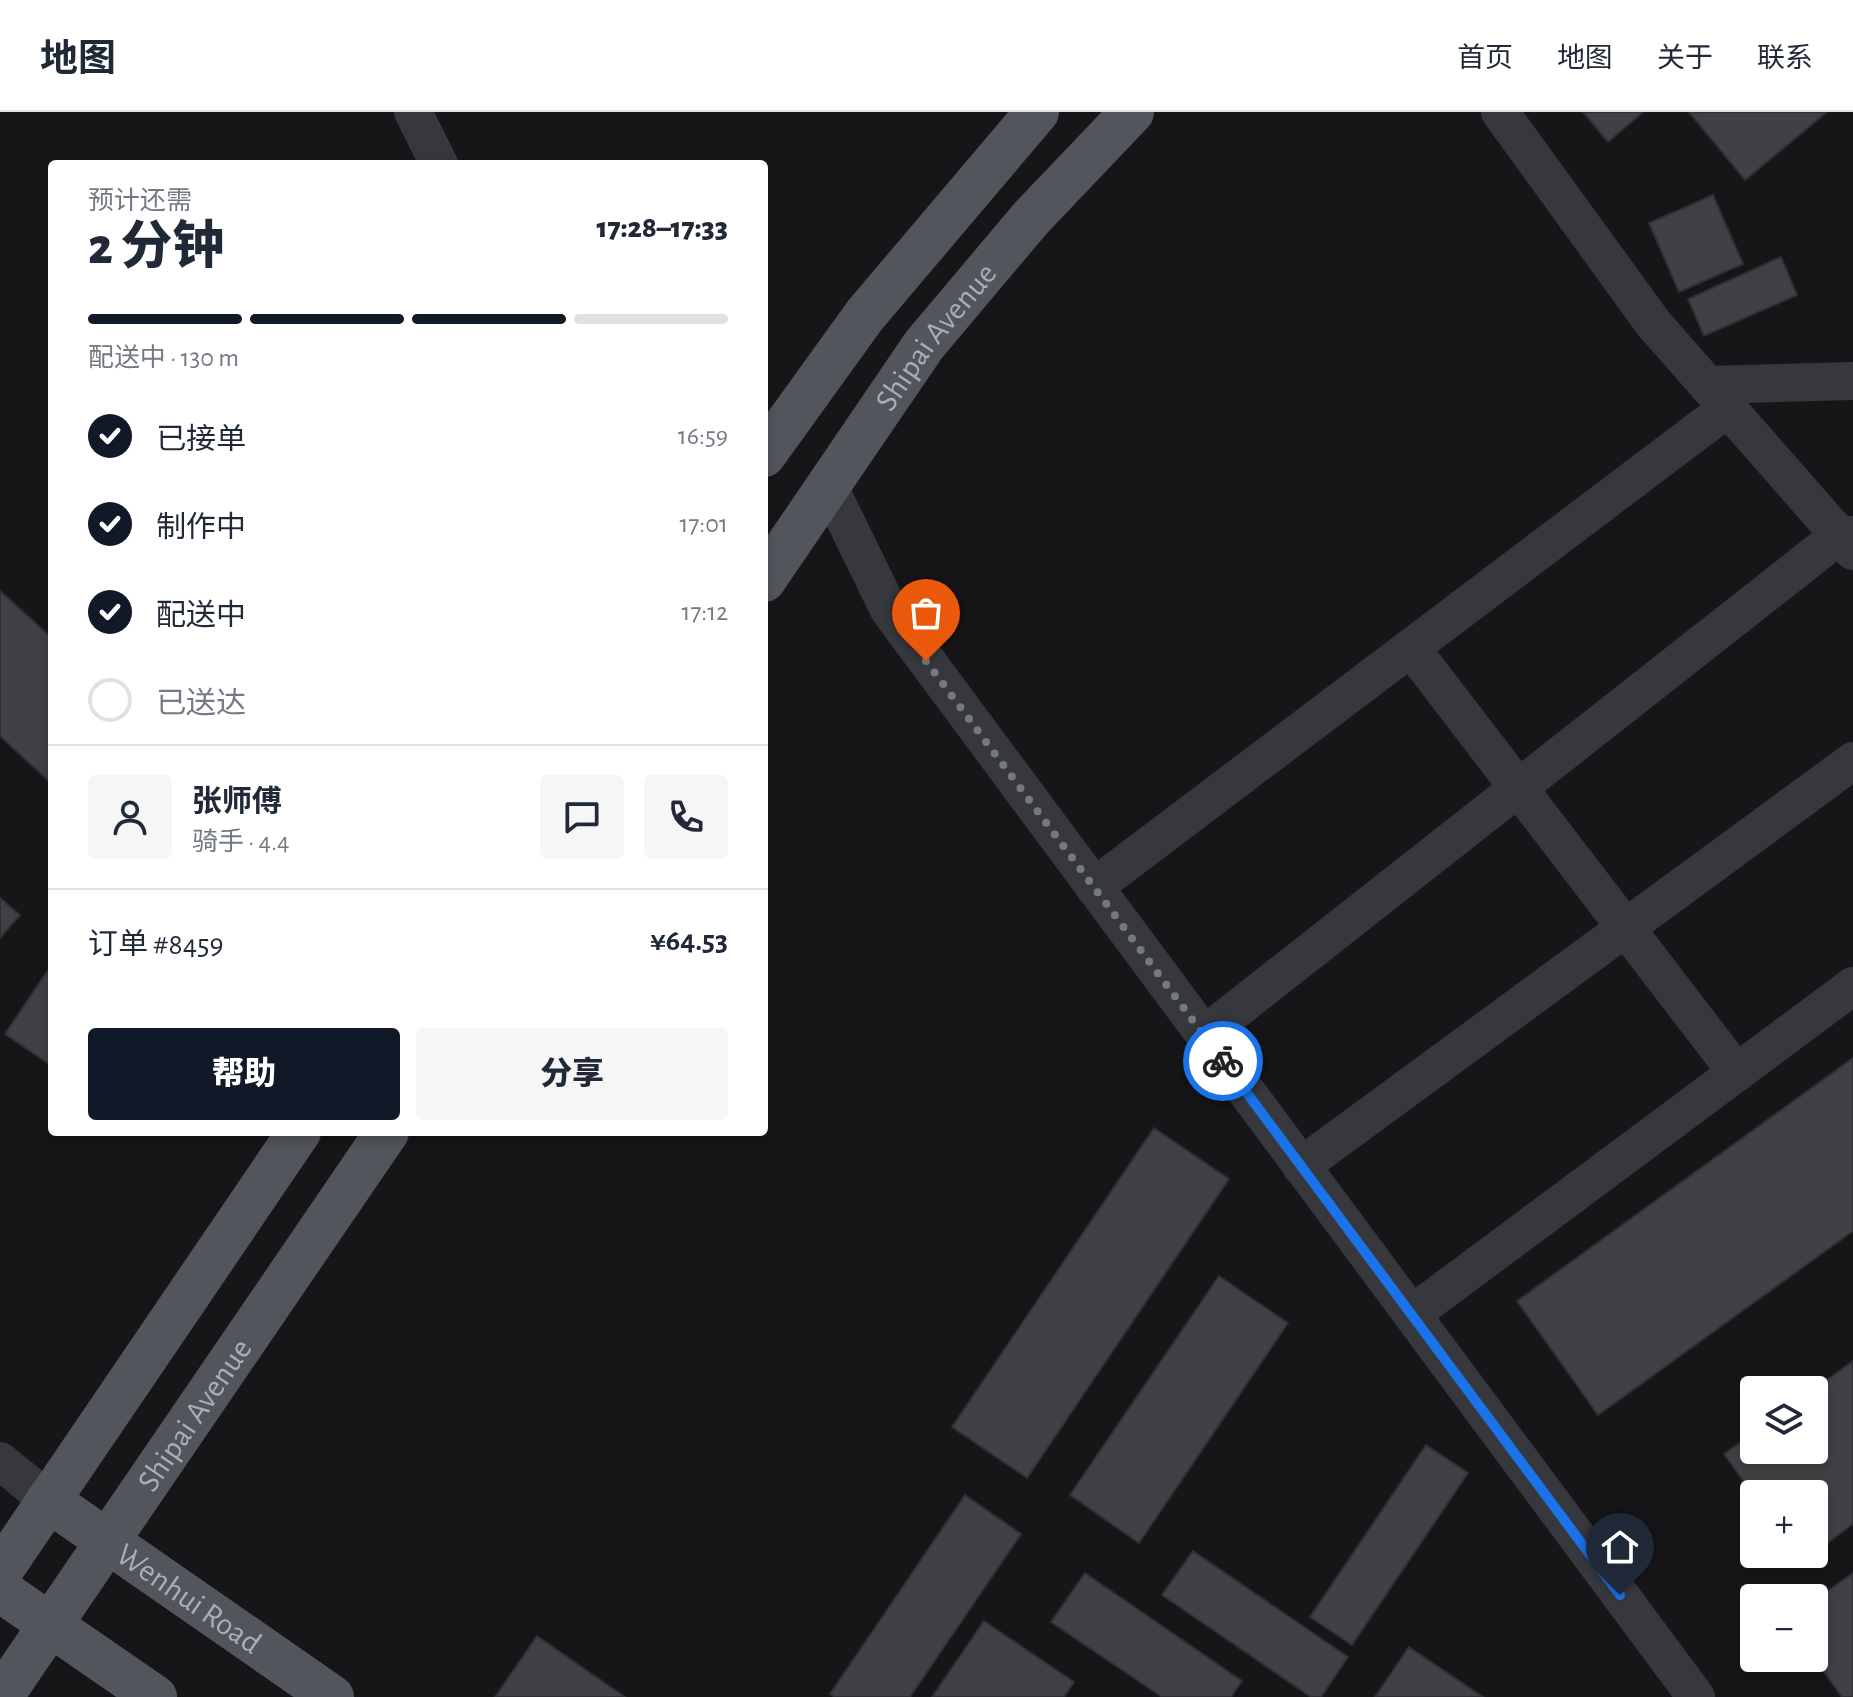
<!DOCTYPE html>
<html lang="zh">
<head>
<meta charset="utf-8">
<style>
	:root { --surface:#fff; --page:#f6f6f7; --text:#1f2937; --muted:#747a83; --line:#e0e1e3; --accent:#111827 }
	body { margin:0; font-family:"Alegreya Sans","Noto Sans SC",sans-serif; background:var(--page); color:var(--text); height:100vh; display:flex; flex-direction:column; font-size:30px; white-space:nowrap }
	* { box-sizing:border-box; margin:0 }
	p { font-size:26px; color:var(--muted) }
	.icon { flex:none; width:44px; height:44px; fill:none; stroke:currentColor; stroke-width:2; stroke-linecap:round; stroke-linejoin:round }
	.map { position:relative; flex:1; overflow:hidden }
	.panel { position:absolute; left:48px; top:48px; width:720px; height:976px; display:flex; flex-direction:column; background:var(--surface); border-radius:8px; box-shadow:0 4px 12px #0003 }
	.panel>* { flex:none }
	.buttons { position:absolute; left:1740px; top:1264px; display:grid; gap:16px }
	.buttons a { display:grid; place-items:center; width:88px; height:88px; border-radius:8px; background:var(--surface); box-shadow:0 4px 12px #0003; font-size:40px }
	.pin { position:absolute; display:grid; place-items:center; width:68px; height:68px; color:#fff; margin:-82px -34px; border-radius:50% 50% 50% 0; rotate:-45deg; box-shadow:0 0 8px #0007 }
	.pin .icon { rotate:45deg }
	.courier { position:absolute; display:grid; place-items:center; width:80px; height:80px; margin:-40px; border:6px solid #1a73e8; border-radius:50%; background:#fff; color:#222; box-shadow:0 2px 10px #0007 }
	.overview em { font-style:normal; font-weight:800 }
	.overview div { display:flex; flex-direction:column-reverse }
	.overview { display:flex; align-items:center; justify-content:space-between; height:136px; padding:0 40px }
	h1 { font-size:52px; font-weight:800; line-height:60px }
	.bar { display:grid; grid-template-columns:repeat(4,1fr); gap:12px 8px; align-content:center; height:96px; padding:0 40px }
	.bar i { height:10px; border-radius:6px; background:var(--line) }
	.bar .on { background:var(--accent) }
	.bar p { grid-column:span 4 }
	.line { display:flex; align-items:center; gap:20px; padding:0 40px; border-top:2px solid var(--line) }
	.line div { flex:1 }
	.round { display:grid; place-items:center; flex:none; width:84px; height:84px; border-radius:8px; background:var(--page) }
	ol { padding:0 40px; list-style:none }
	li { display:flex; align-items:center; gap:24px; height:88px }
	li p { margin-inline-start:auto }
	li .icon { padding:8px; border-radius:50%; background:var(--accent); color:#fff; stroke-width:4 }
	li:last-child { color:var(--muted) }
	li i { width:44px; height:44px; border:4px solid var(--line); border-radius:50% }
	.action { display:flex; gap:16px; margin-top:auto; padding:16px 40px }
	.action a { flex:1; height:92px; border-radius:8px; background:var(--accent); color:#fff; font-size:32px; font-weight:800; line-height:92px; text-align:center }
	.action a+a { background:var(--page); color:var(--text) }
	header { display:flex; align-items:center; gap:48px; box-sizing:border-box; height:112px; padding:0 40px; background:var(--surface); border-bottom:2px solid var(--line) }
	header strong { font-size:38px }
	nav { display:flex; gap:44px; margin-inline-start:auto; font-size:28px }
	.map>svg:first-child { display:block }
	.building { fill:#404145; stroke:#303034; stroke-width:2 }
	.lines { fill:none; stroke-linecap:round; stroke-linejoin:round }
	.minor { stroke:#37383d; stroke-width:38 }
	.major { stroke:#53555c; stroke-width:44 }
	.done { stroke:#757880; stroke-width:8; stroke-dasharray:0 14.4 }
	.route { stroke:#1a73e8; stroke-width:10 }
	.labels { text-anchor:middle; stroke-width:7; stroke-linejoin:round; paint-order:stroke }
	.street-label { font-size:32px; fill:#a8adb8; stroke:#111113 }
</style>
</head>
<body>
<header>
<strong>地图</strong>
<nav><a>首页</a><a>地图</a><a>关于</a><a>联系</a></nav>
</header>
<div class="map">
<svg width="1853" height="1585" viewBox="0 0 1853 1585">
	<rect width="100%" height="100%" fill="#161618"/>
	<path class="building" d="M1583,0H1643L1608,30Z
		M1689,0H1827L1745,68Z
		M1713,83L1743,152L1679,180L1649,111Z
		M1781,145L1797,183L1704,224L1688,187Z
		M0,479L52,526V672L0,624Z
		M0,786L20,803L0,826Z
		M52,852V954L5,922Z
		M1853,946V1119L1598,1303L1517,1189Z
		M1154,1016L1229,1067L1027,1366L952,1315Z
		M1219,1164L1288,1211L1139,1431L1070,1383Z
		M1853,1249V1412L1814,1441V1382H1754V1384L1724,1342L1754,1321V1338H1814L1813,1278Z
		M1426,1333L1468,1361L1352,1533L1310,1505Z
		M965,1383L1021,1422L910,1585H835L830,1582Z
		M1193,1439L1348,1545L1321,1585H1311L1162,1483Z
		M1085,1461L1242,1569L1231,1585H1162L1051,1510Z
		M1853,1461V1585H1842L1814,1546V1489Z
		M984,1509L1074,1570L1064,1585H932Z
		M537,1524L625,1585H495Z
		M1409,1535L1483,1585H1375Z"/>
	<g class="lines">
		<path class="minor" d="M413,0L439,52
			M1500,0L1653,211L1853,439
			M1707,273L1853,269
			M828,373L889,498L1696,1585
			M1411,536L1737,961
			M1094,775L1728,296
			M1204,923L1840,423H1853
			M1301,1054L1853,649
			M1412,1202L1853,874
			M0,1349L48,1388"/>
		<g class="major">
			<path d="M764,343L865,203L1037,0"/>
			<path id="s1" d="M764,468L924,233L1031,106L1132,0"/>
			<path id="s2" d="M48,1388L332,1585"/>
			<path d="M0,1460L299,1020"/>
			<path d="M0,1478L155,1585"/>
			<path id="s3" d="M1,1585L387,1020"/>
		</g>
	</g>
	<g class="lines">
		<path class="done" d="M926,549L1223,949"/>
		<path class="route" d="M1223,949L1620,1483"/>
	</g>
	<g class="labels">
		<g class="street-label">
			<text dy="11" stroke="none"><textPath href="#s1" startOffset="298">Shipai Avenue</textPath></text>
			<text dy="11" stroke="none"><textPath href="#s3" startOffset="342">Shipai Avenue</textPath></text>
			<text dy="11" stroke="none"><textPath href="#s2" startOffset="172">Wenhui Road</textPath></text>
		</g>
	</g>
</svg>
<div class="buttons">
<a><svg class="icon" aria-label="layers" viewBox="0 0 24 24"><path d="M12 4l9 5-9 5-9-5zM3 14l9 5 9-5"/></svg></a>
<a>+</a>
<a>−</a>
</div>
<div class="pin" style="left:926px;top:549px;background:#ea580c"><svg class="icon" aria-label="bag" viewBox="0 0 24 24"><path d="M5 8h14l-1 12H6zM9 8a3 3 0 0 1 6 0"/></svg></div>
<div class="pin" style="left:1620px;top:1483px;background:#1f2937"><svg class="icon" aria-label="home" viewBox="0 0 24 24"><path d="M3 11l9-7 9 7M6 9v11h12V9"/></svg></div>
<div class="courier" style="left:1223px;top:949px"><svg class="icon" aria-label="bike" viewBox="0 0 24 24"><circle cx="6" cy="16" r="4"/><circle cx="18" cy="16" r="4"/><path d="M6 16l4-8h5l3 8M10 8l3 8H6M13 5h3"/></svg></div>
<section class="panel">
<div class="overview"><div><h1>2 分钟</h1><p>预计还需</p></div><em>17:28–17:33</em></div>
<div class="bar"><i class="on"></i><i class="on"></i><i class="on"></i><i></i><p>配送中 · 130 m</p></div>
<ol>
<li><svg class="icon" aria-label="check" viewBox="0 0 24 24"><path d="M5 12l5 5 9-10"/></svg>已接单<p>16:59</p></li>
<li><svg class="icon" aria-label="check" viewBox="0 0 24 24"><path d="M5 12l5 5 9-10"/></svg>制作中<p>17:01</p></li>
<li><svg class="icon" aria-label="check" viewBox="0 0 24 24"><path d="M5 12l5 5 9-10"/></svg>配送中<p>17:12</p></li>
<li><i></i>已送达</li>
</ol>
<div class="line" style="height:144px"><a class="round"><svg class="icon" aria-label="person" viewBox="0 0 24 24"><circle cx="12" cy="8" r="4"/><path d="M4 21q1-7 8-7t8 7"/></svg></a><div><b>张师傅</b><p>骑手 · 4.4</p></div><a class="round"><svg class="icon" aria-label="chat" viewBox="0 0 24 24"><path d="M4 5h16v11H9l-5 4z"/></svg></a><a class="round"><svg class="icon" aria-label="phone" viewBox="0 0 24 24"><path d="M5 4h4l2 5-3 2q2 4 5 5l2-3 5 2v4C11 20 4 13 5 4z"/></svg></a></div>
<div class="line" style="height:104px"><div>订单 #8459</div><b>¥64.53</b></div>
<div class="action"><a>帮助</a><a>分享</a></div>
</section>
</div>
</body>
</html>
